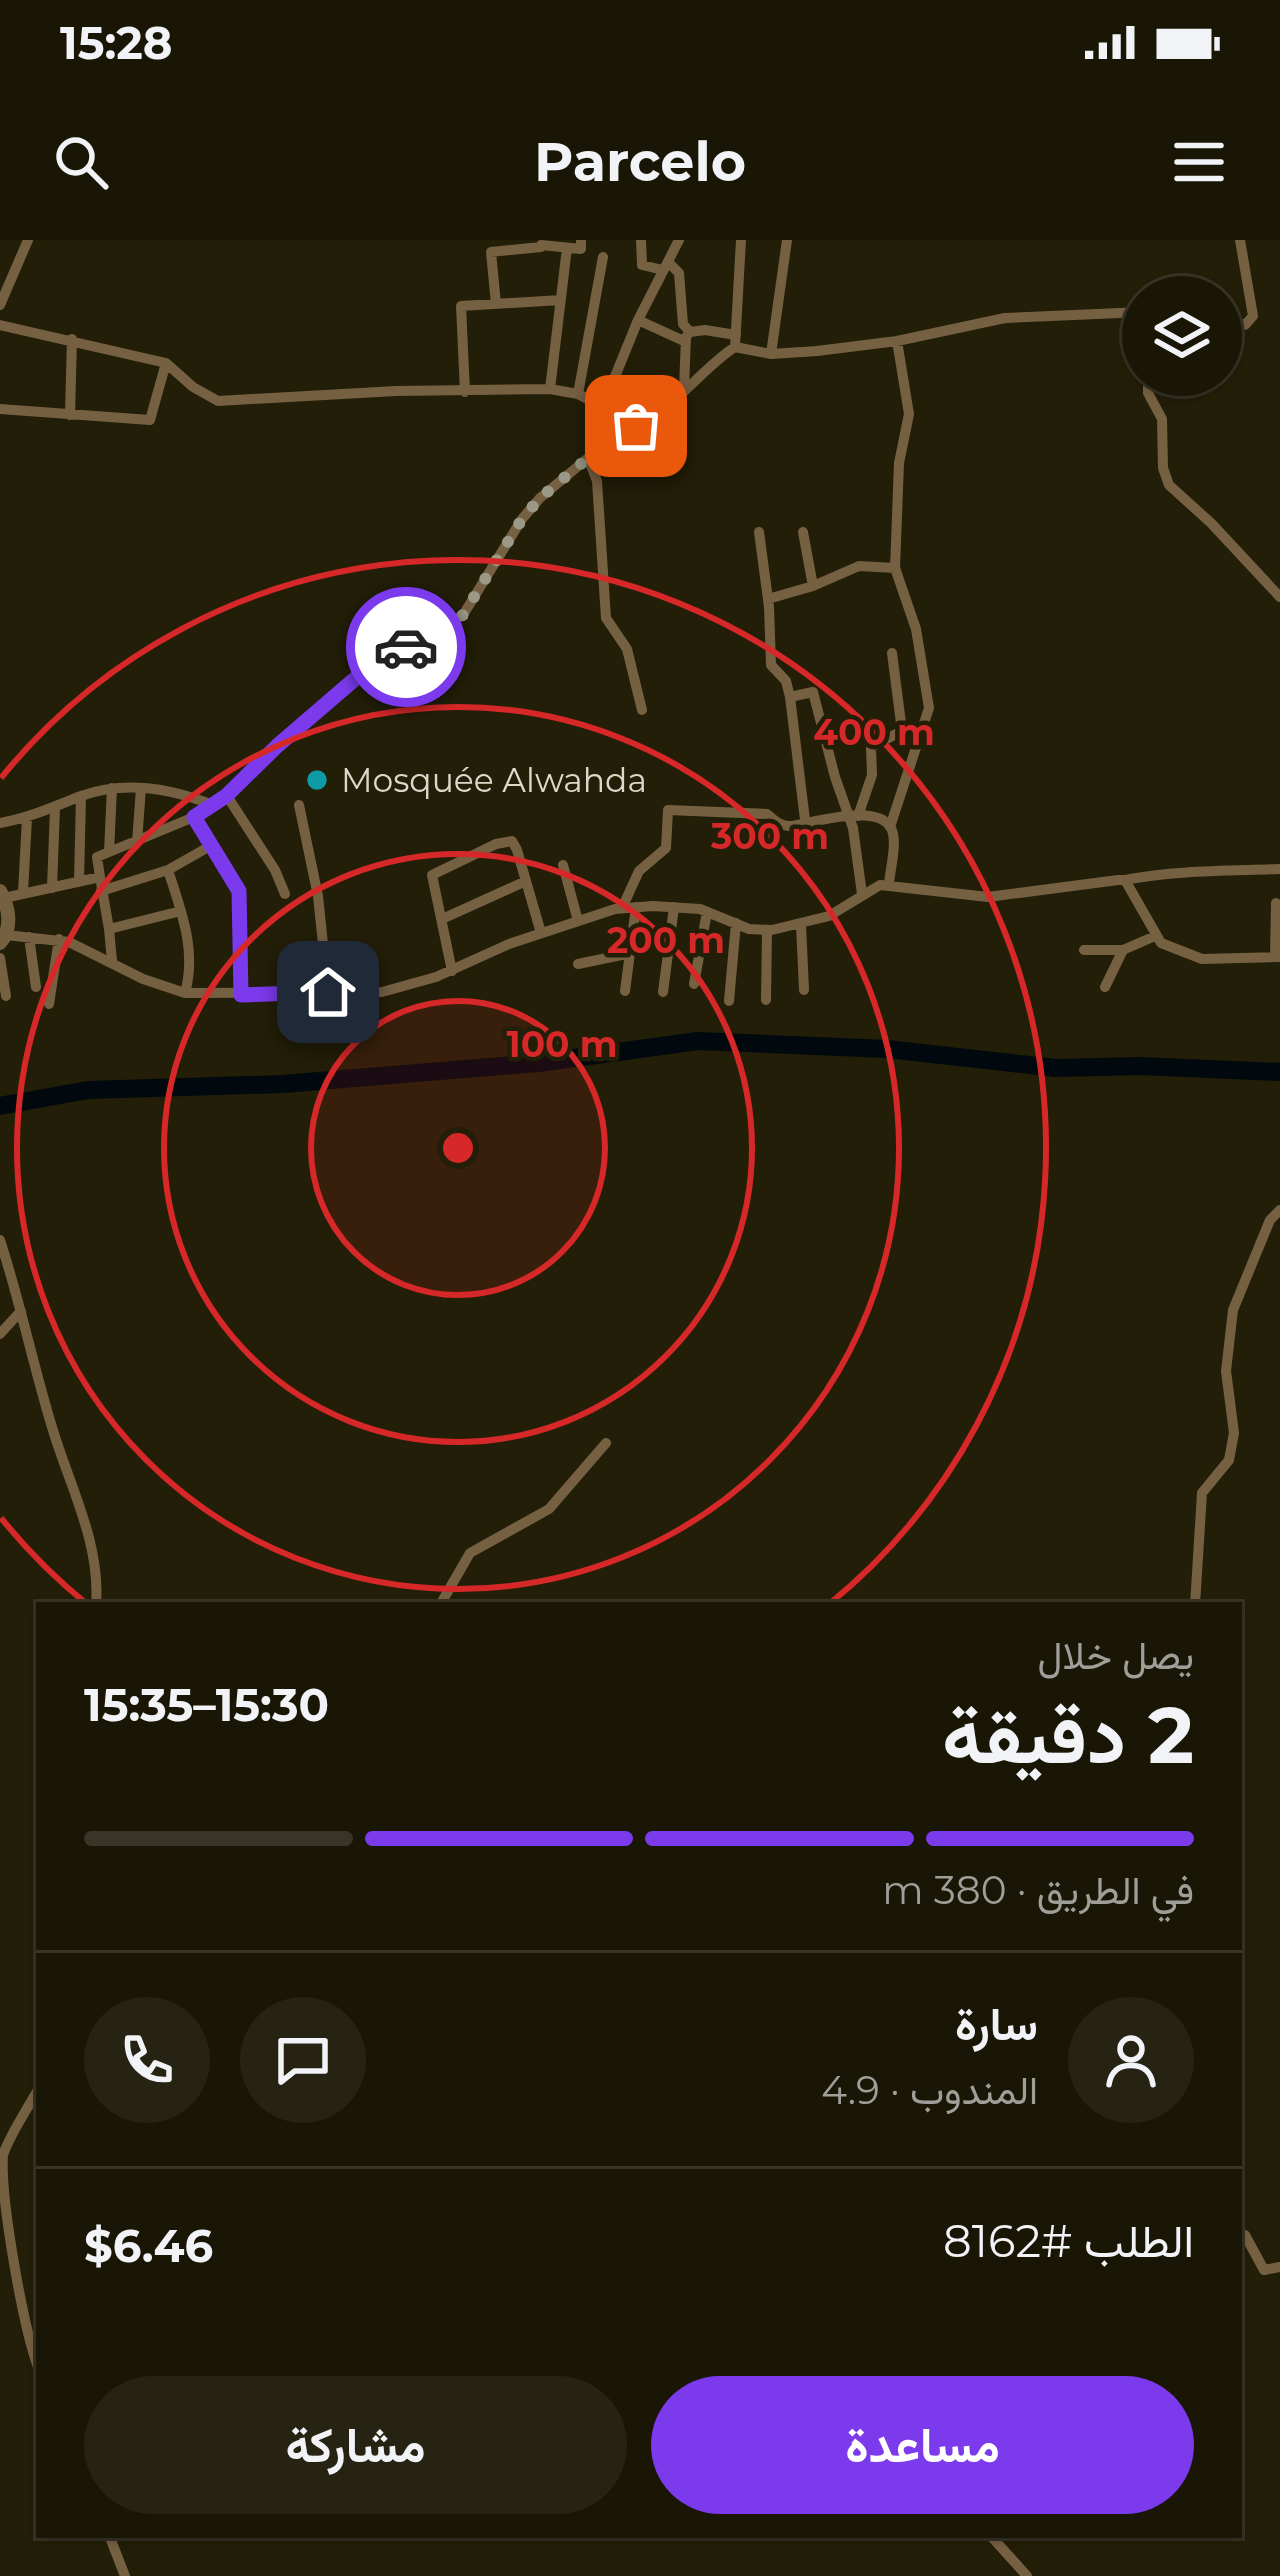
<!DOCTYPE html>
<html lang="ar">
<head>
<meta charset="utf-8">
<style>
	:root { --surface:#1a1605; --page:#272313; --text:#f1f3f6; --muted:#9f9f9a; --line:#383527; --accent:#7c3aed }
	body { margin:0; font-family:Montserrat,Vazirmatn,sans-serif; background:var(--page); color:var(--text); direction:rtl; height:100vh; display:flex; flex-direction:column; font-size:45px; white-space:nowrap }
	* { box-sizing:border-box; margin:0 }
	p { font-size:39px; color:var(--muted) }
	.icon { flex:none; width:66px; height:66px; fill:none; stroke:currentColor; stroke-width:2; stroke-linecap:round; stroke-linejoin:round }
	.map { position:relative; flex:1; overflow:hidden; direction:ltr }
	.details { position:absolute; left:36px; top:1362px; width:1206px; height:936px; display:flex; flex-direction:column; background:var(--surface); border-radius:0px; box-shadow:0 3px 9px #0004,0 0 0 3px var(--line); direction:rtl }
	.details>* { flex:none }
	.controls { position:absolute; left:1122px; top:36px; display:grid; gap:24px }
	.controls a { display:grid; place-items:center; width:120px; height:120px; border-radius:50%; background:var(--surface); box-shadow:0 3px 9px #0004,0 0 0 3px var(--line); font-size:60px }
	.pin { position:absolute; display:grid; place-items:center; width:102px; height:102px; color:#fff; margin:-51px; border-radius:24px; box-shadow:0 6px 18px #0006 }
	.courier { position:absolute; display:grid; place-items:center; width:120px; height:120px; margin:-60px; border:9px solid #7c3aed; border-radius:50%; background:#fff; color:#222; box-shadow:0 3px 15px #0007 }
	.summary em { font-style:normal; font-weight:700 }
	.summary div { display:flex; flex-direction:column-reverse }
	.summary { display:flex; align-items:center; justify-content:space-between; height:204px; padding:0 48px }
	h1 { font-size:78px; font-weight:700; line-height:90px }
	.bar { display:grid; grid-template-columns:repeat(4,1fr); gap:18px 12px; align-content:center; height:144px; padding:0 48px }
	.bar i { height:15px; border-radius:9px; background:var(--line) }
	.bar .active { background:var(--accent) }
	.bar p { grid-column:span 4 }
	.line { display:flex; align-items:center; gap:30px; padding:0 48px; border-top:3px solid var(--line) }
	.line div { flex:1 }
	.round { display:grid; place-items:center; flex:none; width:126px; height:126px; border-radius:63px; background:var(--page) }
	.cta { display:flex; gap:24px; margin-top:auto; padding:24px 48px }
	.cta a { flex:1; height:138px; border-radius:72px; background:var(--accent); color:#fff; font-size:48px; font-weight:700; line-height:138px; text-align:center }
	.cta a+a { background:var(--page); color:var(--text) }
	.status { display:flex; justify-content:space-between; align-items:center; height:84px; padding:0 60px; background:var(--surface); direction:ltr }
	.status svg { height:33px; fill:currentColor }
	header { display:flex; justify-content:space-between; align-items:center; height:156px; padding:0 48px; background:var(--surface); font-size:54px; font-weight:700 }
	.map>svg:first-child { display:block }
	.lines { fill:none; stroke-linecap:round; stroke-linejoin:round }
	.river { stroke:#01090f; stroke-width:18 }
	.minor { stroke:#766042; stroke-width:10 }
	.tertiary { stroke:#766042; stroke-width:14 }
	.done { stroke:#9a9886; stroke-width:12; stroke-dasharray:0 21.6 }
	.route { stroke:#7c3aed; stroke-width:15 }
	.ring { fill:none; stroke:#d62828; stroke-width:6 }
	.culture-dot { fill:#0f9aa8; stroke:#221e07; stroke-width:4.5 }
	.labels { text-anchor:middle; stroke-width:9; stroke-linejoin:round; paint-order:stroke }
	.poi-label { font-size:33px; fill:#dbd9cb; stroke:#221e07; text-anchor:start }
	.centre { fill:#d62828; stroke:#221e07; stroke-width:6 }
	.ring-label { font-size:36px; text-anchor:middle; font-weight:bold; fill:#d62828; stroke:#221e07; stroke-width:9; stroke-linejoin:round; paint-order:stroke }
</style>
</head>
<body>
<div class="status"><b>15:28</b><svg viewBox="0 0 49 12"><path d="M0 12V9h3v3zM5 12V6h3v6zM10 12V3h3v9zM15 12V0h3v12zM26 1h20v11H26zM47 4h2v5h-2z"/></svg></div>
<header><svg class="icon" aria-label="menu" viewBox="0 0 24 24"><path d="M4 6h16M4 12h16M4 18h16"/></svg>Parcelo<svg class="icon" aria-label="search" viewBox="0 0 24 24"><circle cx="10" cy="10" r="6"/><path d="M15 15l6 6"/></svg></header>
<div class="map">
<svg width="1280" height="2336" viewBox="0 0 1280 2336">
	<rect width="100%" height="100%" fill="#221e07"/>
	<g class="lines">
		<path class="river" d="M0,866L88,850L283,844L538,823L698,801L887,809L1056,828L1141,826L1280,832"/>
		<path class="minor" d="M641,0L642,25L663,30
			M541,5L581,9V0
			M668,22L679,33L683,84L690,92
			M496,64L491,12L541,7
			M0,65L28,0
			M638,80L686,102
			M1221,82L1245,85L1253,76L1240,0
			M0,85L166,123L193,147L218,161L396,151L550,149L578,154L638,186C665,178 704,126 735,107L771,114L817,111L897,101L1005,78L1143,72
			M735,107L741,0
			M771,114L787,0
			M1148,135V153L1162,179L1163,228L1169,245L1211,283L1280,357
			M684,148L686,97L690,92L705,90L736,95
			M550,149L567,8
			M465,152L461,66L561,60
			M578,154L603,17
			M603,166L638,80L679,0
			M0,169L150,180L166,123
			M70,175L72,99
			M588,218L597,241L606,378L627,409L642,470
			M759,292L769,367L771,425L786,441L790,457L805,580
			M803,292L813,346
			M768,359L813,346L859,326L895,328
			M790,457L813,452L835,537L853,588L862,654
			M227,556L275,630L285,654
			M299,565L318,656L328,752
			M858,576L872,535L871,507L902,491L892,413
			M194,577L239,651L241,755
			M0,583C29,578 53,567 81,556C123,541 169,548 210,564
			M890,587L929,468L916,389L895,328L899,223L909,174L897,101
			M137,602L141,548
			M109,612L112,548
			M563,625L578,681
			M168,630C181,671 197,710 185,753
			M100,637L97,617L194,577L227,556L247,532L371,426L463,375L522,279L540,258L588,218L619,179
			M1125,640C1177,630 1228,631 1280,629
			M79,642L81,556
			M52,648L55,568
			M101,651L168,630L212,605
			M23,652L27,578
			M4,658L100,637L109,689
			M622,668L639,631L666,608L668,570L767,574C774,580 781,587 791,586C813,583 877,562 891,588C898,602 890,629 889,644
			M442,679L526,641
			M801,685L804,750
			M6,695L69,702L143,739L185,753L382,752L436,737L509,704L615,669L653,666L700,669L749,689L772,690L829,676L880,645L988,657L1118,640H1125L1161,703L1202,719L1280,717
			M29,697L36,747
			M296,710L321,708
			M1084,710H1123L1155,696
			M321,714L355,710
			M1275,717L1276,663
			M0,718L6,756
			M112,721L109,689L181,671
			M578,724L631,713
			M452,731L432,635L496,604L512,601L517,610L541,693
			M694,744L707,672
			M1105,747L1123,710
			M625,751L636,667
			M663,752L674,667
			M766,760L767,690
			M729,761L736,683
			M49,764L59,699
			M0,1000C20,1061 33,1125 52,1187C69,1245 101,1303 96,1365
			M0,1094L21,1071
			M440,1365L470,1313L549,1269L606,1203
			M1195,1365L1202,1253L1229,1220L1234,1193L1226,1131L1233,1070L1270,980L1280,970
			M39,1848C27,1870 11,1892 3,1915C0,1958 23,2087 39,2130
			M1239,1993L1245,1995L1264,2030L1280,2027
			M109,2295L125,2336
			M990,2295L1027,2336"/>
		<path class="tertiary" d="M0,651C9,667 13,688 0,703"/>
	</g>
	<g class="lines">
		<path class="done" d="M406,407L463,375L522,279L540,258L588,218L619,178L636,186"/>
		<path class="route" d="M328,752L241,755L239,651L194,577L226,556L277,506L370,426L406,407"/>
	</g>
	<circle cx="458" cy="908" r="147" fill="#d62828" fill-opacity=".12"/>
	<g class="ring">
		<circle cx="458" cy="908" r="147"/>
		<circle cx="458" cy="908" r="294"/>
		<circle cx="458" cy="908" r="441"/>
		<path d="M88 1365A588 588 0 0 1 1 1278M1 538A588 588 0 1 1 828 1365"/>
	</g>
	<circle class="culture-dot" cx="317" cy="540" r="12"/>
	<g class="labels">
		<g class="poi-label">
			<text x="341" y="552">Mosquée Alwahda</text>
		</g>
	</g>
	<circle cx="458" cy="908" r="18" class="centre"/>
	<g class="ring-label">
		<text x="874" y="505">400 m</text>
		<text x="770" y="609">300 m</text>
		<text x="666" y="713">200 m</text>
		<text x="562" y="817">100 m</text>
	</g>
</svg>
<div class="controls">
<a><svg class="icon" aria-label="layers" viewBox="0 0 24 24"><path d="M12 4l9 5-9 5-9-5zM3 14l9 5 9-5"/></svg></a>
</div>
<div class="pin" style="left:636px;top:186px;background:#ea580c"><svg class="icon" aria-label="bag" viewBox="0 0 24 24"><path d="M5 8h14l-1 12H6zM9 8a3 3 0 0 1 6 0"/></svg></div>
<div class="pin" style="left:328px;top:752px;background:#1f2937"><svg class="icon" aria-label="home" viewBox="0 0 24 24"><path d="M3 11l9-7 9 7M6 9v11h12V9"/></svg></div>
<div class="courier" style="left:406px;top:407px"><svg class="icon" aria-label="car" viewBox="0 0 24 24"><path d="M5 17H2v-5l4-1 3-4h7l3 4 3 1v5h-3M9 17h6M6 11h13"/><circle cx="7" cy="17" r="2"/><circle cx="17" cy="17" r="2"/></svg></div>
<section class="details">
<div class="summary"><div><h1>2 دقيقة</h1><p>يصل خلال</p></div><em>15:30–15:35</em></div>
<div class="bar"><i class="active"></i><i class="active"></i><i class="active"></i><i></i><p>في الطريق · 380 m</p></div>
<div class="line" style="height:216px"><a class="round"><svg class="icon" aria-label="person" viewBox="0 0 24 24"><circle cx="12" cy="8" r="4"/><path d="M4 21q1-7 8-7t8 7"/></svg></a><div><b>سارة</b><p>المندوب · 4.9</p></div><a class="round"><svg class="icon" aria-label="chat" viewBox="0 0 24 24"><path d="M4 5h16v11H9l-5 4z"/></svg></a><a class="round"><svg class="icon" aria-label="phone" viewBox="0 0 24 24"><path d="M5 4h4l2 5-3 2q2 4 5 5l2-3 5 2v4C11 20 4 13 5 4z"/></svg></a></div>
<div class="line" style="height:156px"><div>الطلب #8162</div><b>$6.46</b></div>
<div class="cta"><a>مساعدة</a><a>مشاركة</a></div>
</section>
</div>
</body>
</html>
